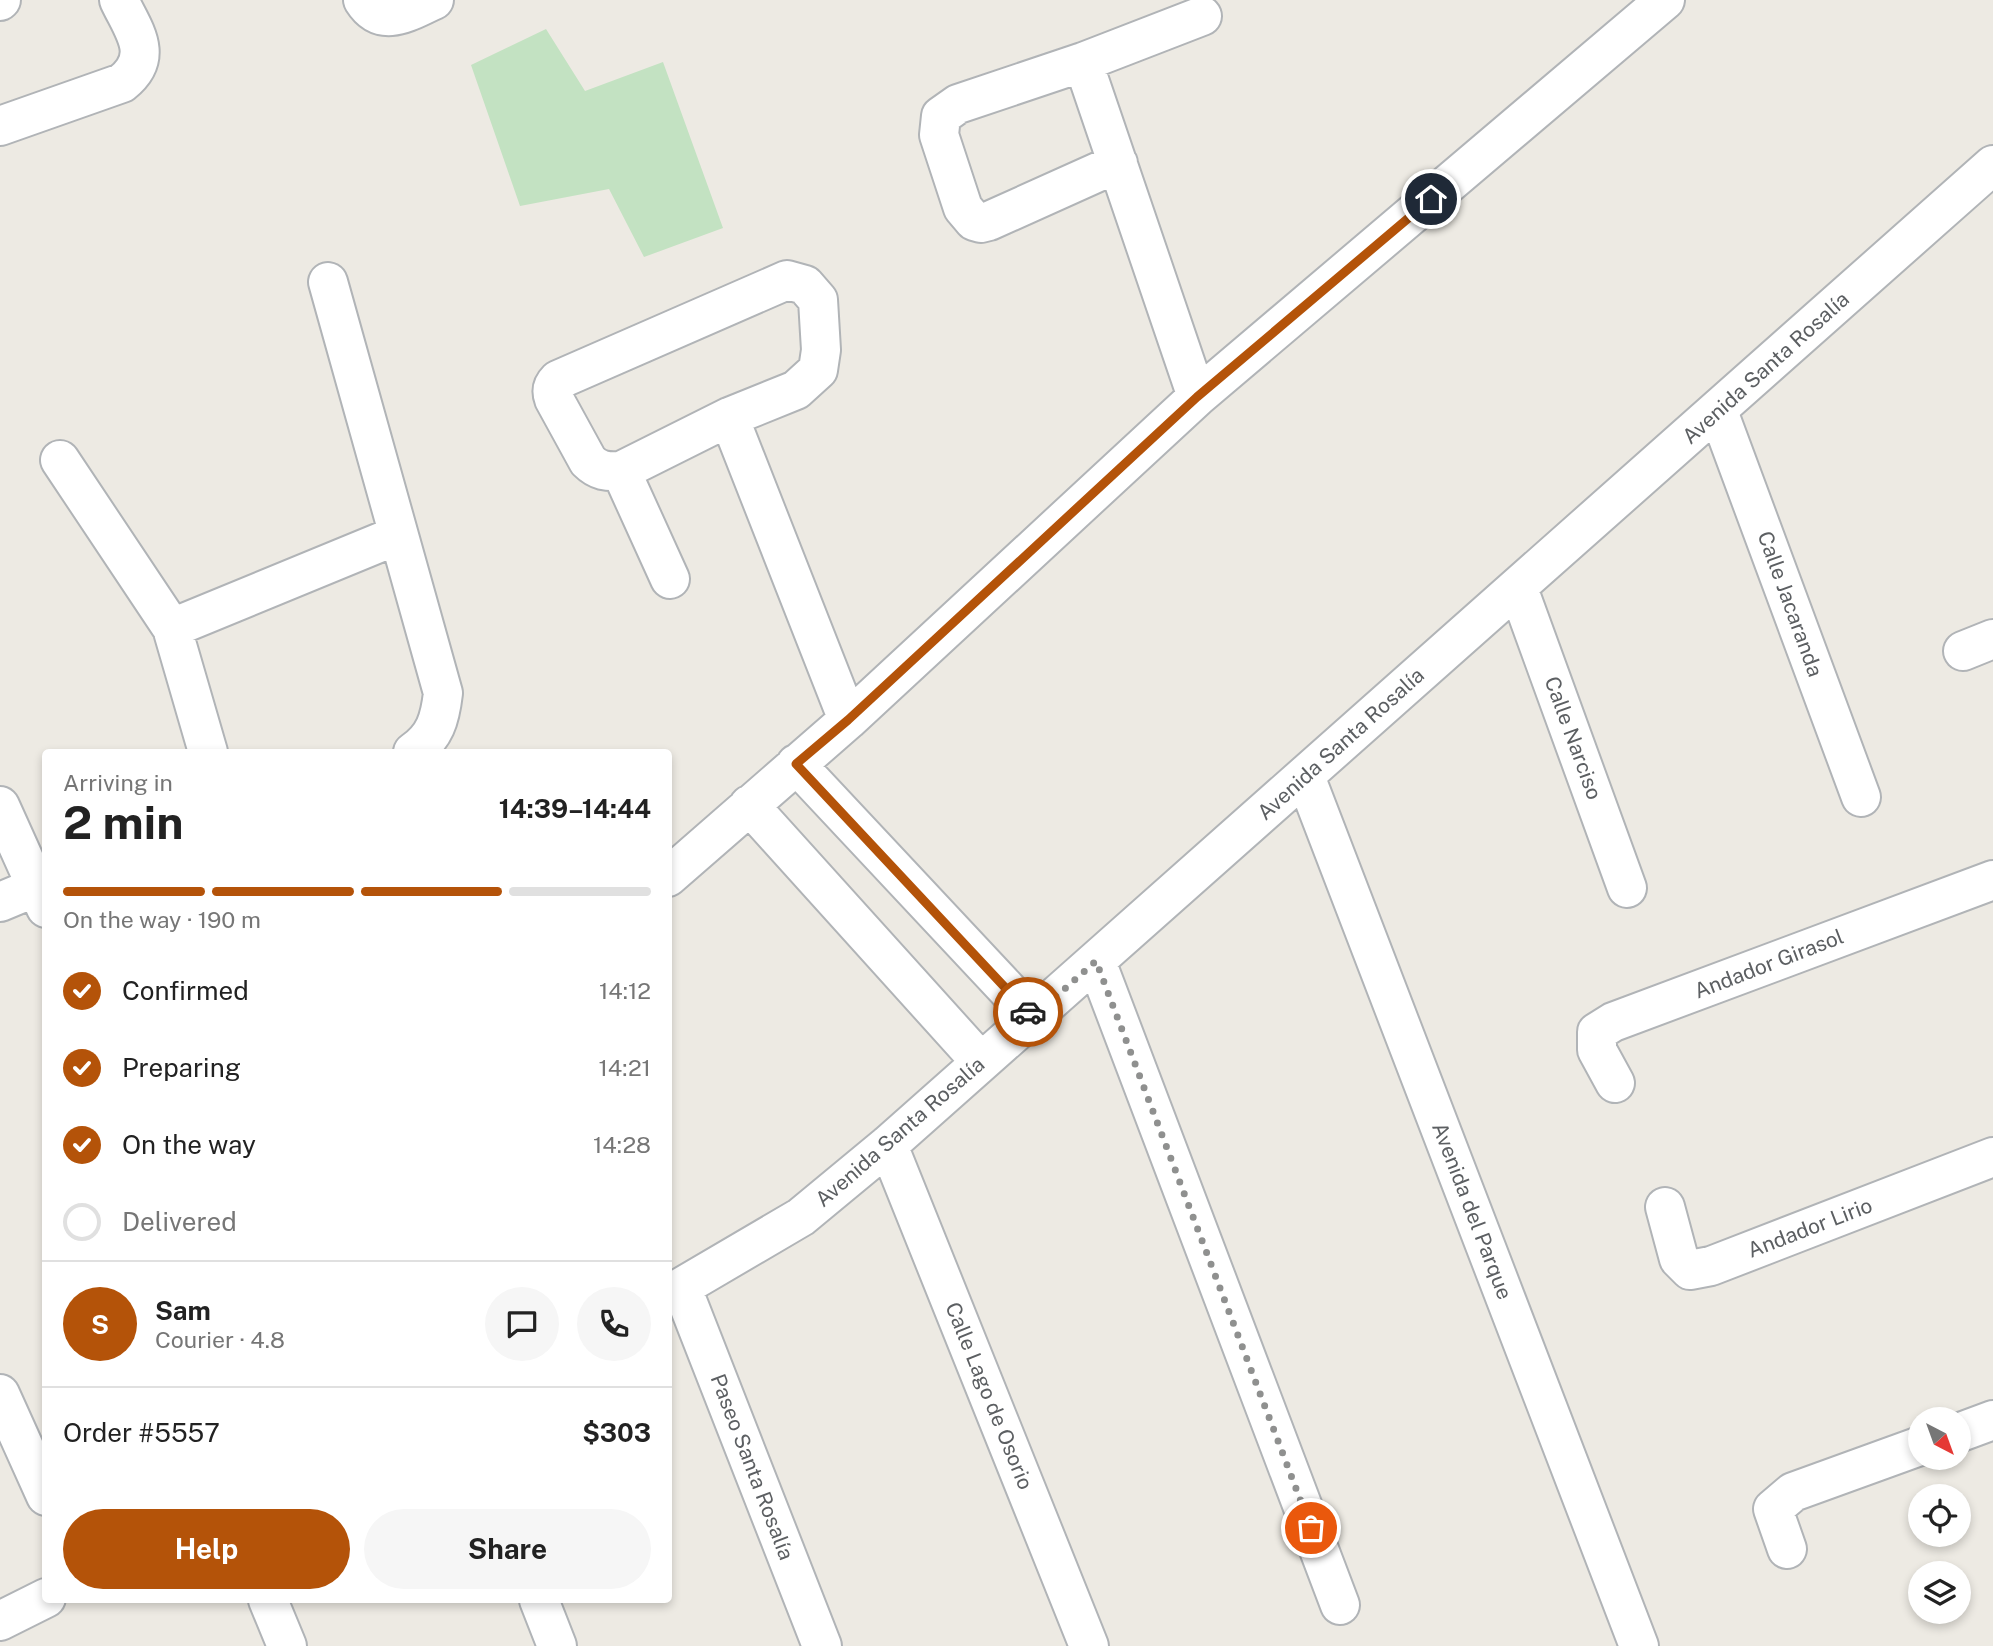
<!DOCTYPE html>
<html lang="en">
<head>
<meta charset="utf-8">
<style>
	:root { --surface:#fff; --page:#f6f6f6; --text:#222; --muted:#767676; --line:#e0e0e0; --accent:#b45309 }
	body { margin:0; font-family:"Public Sans",sans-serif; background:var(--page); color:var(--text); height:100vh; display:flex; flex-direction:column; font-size:26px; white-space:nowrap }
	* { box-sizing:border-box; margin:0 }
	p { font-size:23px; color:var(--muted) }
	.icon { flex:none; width:38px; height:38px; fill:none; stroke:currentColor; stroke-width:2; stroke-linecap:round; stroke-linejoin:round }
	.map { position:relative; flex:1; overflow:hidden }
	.side { position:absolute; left:42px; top:749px; width:630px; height:854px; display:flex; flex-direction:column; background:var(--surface); border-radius:7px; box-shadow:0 4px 10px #0003 }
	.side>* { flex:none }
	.needle { width:46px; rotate:139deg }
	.tools { position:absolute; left:1908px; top:1407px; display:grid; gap:14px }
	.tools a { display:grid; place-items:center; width:63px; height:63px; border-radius:50%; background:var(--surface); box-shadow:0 4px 10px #0003; font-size:35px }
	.pin { position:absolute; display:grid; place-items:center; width:60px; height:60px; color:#fff; margin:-30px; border:4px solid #fff; border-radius:50%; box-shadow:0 2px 7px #0007 }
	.courier { position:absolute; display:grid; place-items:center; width:70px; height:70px; margin:-35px; border:5px solid #b45309; border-radius:50%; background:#fff; color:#222; box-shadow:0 2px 9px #0007 }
	.headline em { font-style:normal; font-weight:700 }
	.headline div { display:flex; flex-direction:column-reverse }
	.headline { display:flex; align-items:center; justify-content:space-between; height:119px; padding:0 21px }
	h1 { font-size:46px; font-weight:700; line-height:52px }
	.bar { display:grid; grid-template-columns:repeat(4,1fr); gap:10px 7px; align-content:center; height:84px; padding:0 21px }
	.bar i { height:9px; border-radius:5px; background:var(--line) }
	.bar .active { background:var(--accent) }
	.bar p { grid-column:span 4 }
	.line { display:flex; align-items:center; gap:18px; padding:0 21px; border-top:2px solid var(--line) }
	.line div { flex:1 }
	.round { display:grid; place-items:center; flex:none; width:74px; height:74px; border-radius:37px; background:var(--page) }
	ol { padding:0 21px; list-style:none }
	li { display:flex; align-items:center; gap:21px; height:77px }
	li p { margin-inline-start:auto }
	li .icon { padding:7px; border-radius:50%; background:var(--accent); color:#fff; stroke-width:4 }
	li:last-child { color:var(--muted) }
	li i { width:38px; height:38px; border:4px solid var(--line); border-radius:50% }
	.primary-button { display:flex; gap:14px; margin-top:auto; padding:14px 21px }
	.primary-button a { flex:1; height:80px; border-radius:42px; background:var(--accent); color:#fff; font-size:28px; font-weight:700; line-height:80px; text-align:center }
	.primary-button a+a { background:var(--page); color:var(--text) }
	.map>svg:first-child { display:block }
	.green { fill:#c3e2c2 }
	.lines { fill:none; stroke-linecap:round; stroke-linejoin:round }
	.minor-casing { stroke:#b1b4b7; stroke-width:42 }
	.minor { stroke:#fff; stroke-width:38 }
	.done { stroke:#8f908f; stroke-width:7; stroke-dasharray:0 12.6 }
	.route { stroke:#b45309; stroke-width:9 }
	.labels { text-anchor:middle; stroke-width:5; stroke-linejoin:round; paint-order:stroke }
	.street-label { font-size:21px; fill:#5c5f62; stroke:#fff }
</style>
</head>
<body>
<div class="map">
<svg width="1993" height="1646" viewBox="0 0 1993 1646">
	<rect width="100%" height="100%" fill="#edeae3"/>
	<path class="green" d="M546,29L585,91L663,62L723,228L644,257L609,189L520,206L471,65Z"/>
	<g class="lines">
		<defs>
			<path id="minor" d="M363,0C382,30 409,11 434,0
				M0,1L1,0
				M1083,62L1197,397
				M0,126L122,83C156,56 133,30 119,0
				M1118,163L989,221L981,223L974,221L963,208L939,135L941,116L958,104L1083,62L1202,16
				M787,280L805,285L818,300L821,350L818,370L796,390L729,417L621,471C607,472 598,471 588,461L554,399C551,391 552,386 558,380Z
				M328,282L443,693C440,719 435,737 413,752
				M1718,411L1861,797
				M729,417L848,720
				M60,460L172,628L208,752
				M621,471L670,579
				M1518,588L1627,888
				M172,628L398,535
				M1963,651L1993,639
				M796,764L1033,1017
				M1305,776L1639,1646
				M749,805L981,1062
				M0,806L46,908
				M668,877L848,720L1197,397L1665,0
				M0,902L36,887
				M1096,961L1340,1605
				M1615,1083L1597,1050V1032L1613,1022L1993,880
				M888,1145L1089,1646
				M1665,1207L1679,1259L1690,1270L1711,1266L1993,1157
				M682,1288L822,1646
				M668,1295L801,1217L888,1145L1993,165
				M0,1394L46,1496
				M1958,1433L1993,1420
				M1787,1549L1773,1509L1793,1492L1920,1446
				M268,1600L287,1646
				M539,1600L557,1646
				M0,1621L46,1598"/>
		</defs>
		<use href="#minor" class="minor-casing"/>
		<use href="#minor" class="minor"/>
	</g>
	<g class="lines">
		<path class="done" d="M1028,1012L1033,1017L1096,961L1311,1528"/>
		<path class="route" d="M1028,1012L796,764L848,720L1197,397L1431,199"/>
	</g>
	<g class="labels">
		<g class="street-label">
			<text transform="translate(1766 368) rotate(-42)" y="7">Avenida Santa Rosalía</text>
			<text transform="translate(1790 604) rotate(70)" y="7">Calle Jacaranda</text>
			<text transform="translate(1573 738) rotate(70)" y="7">Calle Narciso</text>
			<text transform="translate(1341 744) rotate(-42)" y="7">Avenida Santa Rosalía</text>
			<text transform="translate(1769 964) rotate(-21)" y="7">Andador Girasol</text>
			<text transform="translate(900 1132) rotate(-41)" y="7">Avenida Santa Rosalía</text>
			<text transform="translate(1472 1211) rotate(69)" y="7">Avenida del Parque</text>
			<text transform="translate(1810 1228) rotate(-21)" y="7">Andador Lirio</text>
			<text transform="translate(989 1396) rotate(68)" y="7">Calle Lago de Osorio</text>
			<text transform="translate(752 1467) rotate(69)" y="7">Paseo Santa Rosalía</text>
		</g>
	</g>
</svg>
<div class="tools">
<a><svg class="needle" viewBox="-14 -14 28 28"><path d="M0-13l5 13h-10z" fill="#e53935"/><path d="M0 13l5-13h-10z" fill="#767676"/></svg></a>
<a><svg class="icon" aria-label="locate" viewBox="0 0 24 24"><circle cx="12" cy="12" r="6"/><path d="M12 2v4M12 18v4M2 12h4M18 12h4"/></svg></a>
<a><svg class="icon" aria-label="layers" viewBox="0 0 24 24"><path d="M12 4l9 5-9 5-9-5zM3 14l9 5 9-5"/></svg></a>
</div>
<div class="pin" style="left:1311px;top:1528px;background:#ea580c"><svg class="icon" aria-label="bag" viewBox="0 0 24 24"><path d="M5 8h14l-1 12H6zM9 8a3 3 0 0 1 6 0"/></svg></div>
<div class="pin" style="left:1431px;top:199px;background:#1f2937"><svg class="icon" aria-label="home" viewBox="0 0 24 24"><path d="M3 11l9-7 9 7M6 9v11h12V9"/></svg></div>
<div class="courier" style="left:1028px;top:1012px"><svg class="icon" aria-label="car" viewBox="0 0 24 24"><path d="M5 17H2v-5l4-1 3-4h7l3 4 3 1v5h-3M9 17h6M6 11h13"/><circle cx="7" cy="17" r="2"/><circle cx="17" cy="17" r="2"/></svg></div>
<section class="side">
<div class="headline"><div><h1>2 min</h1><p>Arriving in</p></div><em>14:39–14:44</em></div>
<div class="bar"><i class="active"></i><i class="active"></i><i class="active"></i><i></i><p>On the way · 190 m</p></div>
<ol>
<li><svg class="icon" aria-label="check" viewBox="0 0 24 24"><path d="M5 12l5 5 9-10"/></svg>Confirmed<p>14:12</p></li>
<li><svg class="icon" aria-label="check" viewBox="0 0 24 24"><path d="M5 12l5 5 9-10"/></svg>Preparing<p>14:21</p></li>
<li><svg class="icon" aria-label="check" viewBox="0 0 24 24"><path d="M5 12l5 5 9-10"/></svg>On the way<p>14:28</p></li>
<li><i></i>Delivered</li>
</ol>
<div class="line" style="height:126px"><b class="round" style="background:var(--accent);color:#fff">S</b><div><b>Sam</b><p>Courier · 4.8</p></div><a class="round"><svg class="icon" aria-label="chat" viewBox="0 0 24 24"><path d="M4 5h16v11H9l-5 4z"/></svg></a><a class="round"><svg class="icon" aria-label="phone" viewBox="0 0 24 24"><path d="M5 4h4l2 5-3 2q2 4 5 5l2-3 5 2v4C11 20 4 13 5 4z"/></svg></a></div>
<div class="line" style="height:91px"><div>Order #5557</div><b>$303</b></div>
<div class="primary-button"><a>Help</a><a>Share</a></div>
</section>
</div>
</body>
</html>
